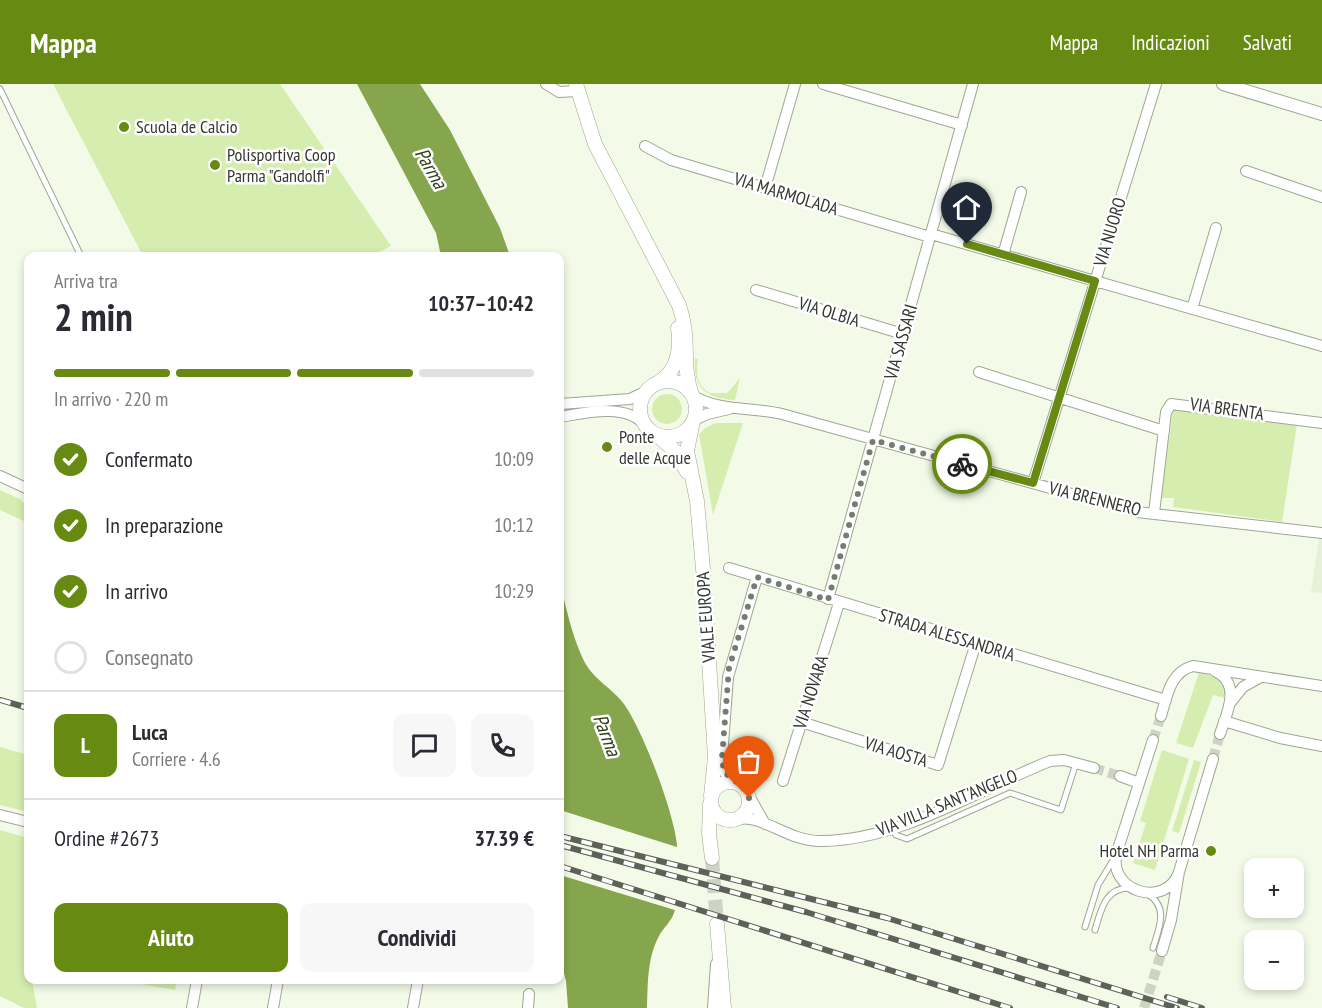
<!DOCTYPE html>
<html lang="it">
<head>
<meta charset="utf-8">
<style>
	:root { --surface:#fff; --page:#f7f7f7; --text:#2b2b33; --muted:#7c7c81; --line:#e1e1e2; --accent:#678b12 }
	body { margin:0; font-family:"PT Sans Narrow",sans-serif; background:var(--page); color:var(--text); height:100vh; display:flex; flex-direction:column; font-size:22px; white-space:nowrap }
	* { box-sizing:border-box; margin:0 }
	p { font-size:20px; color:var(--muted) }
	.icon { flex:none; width:33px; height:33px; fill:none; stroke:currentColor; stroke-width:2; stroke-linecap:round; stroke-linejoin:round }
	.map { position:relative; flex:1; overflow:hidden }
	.sheet { position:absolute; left:24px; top:168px; width:540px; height:732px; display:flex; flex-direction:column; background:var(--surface); border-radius:12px; box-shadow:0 3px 9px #0003 }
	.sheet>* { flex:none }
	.tools { position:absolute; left:1244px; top:774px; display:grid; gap:12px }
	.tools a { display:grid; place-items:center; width:60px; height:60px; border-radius:12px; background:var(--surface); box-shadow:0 3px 9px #0003; font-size:30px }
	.pin { position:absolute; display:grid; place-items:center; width:51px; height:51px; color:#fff; margin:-62px -26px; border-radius:50% 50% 50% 0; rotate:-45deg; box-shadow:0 0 6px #0007 }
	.pin .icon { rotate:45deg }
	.courier { position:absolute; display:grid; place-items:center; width:60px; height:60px; margin:-30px; border:4px solid #678b12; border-radius:50%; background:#fff; color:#222; box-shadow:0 2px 8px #0007 }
	.head em { font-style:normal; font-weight:800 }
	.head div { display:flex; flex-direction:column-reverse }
	.head { display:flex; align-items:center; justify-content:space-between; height:102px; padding:0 30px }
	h1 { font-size:39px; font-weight:800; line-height:45px }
	.bar { display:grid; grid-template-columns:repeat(4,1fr); gap:9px 6px; align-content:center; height:72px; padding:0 30px }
	.bar i { height:8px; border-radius:4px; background:var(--line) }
	.bar .active { background:var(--accent) }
	.bar p { grid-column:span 4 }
	.line { display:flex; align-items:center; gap:15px; padding:0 30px; border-top:2px solid var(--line) }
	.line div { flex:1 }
	.round { display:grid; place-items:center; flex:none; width:63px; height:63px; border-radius:12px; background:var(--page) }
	ol { padding:0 30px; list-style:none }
	li { display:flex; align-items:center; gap:18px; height:66px }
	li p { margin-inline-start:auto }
	li .icon { padding:6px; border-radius:50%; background:var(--accent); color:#fff; stroke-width:4 }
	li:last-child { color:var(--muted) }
	li i { width:33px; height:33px; border:3px solid var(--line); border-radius:50% }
	.button { display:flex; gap:12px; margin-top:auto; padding:12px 30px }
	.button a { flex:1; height:69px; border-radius:12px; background:var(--accent); color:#fff; font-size:24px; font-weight:800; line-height:69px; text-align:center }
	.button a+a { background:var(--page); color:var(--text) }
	header { display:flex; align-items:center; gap:36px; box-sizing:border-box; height:84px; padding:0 30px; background:var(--accent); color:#fff }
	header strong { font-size:28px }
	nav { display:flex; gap:33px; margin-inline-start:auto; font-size:21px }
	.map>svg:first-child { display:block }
	.built { fill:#e6f1d8 }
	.green { fill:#d5eeb0 }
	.water { fill:#86a64d }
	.pier { fill:#f3fbe8 }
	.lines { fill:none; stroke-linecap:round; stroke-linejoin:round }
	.minor-tunnel { stroke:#cdd4c3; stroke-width:10; stroke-dasharray:10 5; stroke-linecap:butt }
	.secondary-tunnel { stroke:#cdd4c3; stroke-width:14; stroke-dasharray:14 7; stroke-linecap:butt }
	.service-casing { stroke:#9ea694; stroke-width:7 }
	.minor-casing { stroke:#9ea694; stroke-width:12 }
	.tertiary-casing { stroke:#9ea694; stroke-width:14 }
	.secondary-casing { stroke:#9ea694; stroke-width:15 }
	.service { stroke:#fff; stroke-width:5 }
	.minor { stroke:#fff; stroke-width:10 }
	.tertiary { stroke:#fff; stroke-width:12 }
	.secondary { stroke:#fff; stroke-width:14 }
	.rail-casing { stroke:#5d6258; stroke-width:6 }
	.rail { stroke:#fff; stroke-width:4; stroke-dasharray:11; stroke-linecap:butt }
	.done { stroke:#777c70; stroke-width:6; stroke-dasharray:0 10.8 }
	.route { stroke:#678b12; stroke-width:8 }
	.poi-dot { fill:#678b12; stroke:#fff; stroke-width:2 }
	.labels { text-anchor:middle; stroke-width:5; stroke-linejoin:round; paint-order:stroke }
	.poi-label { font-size:18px; fill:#343830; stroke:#fff; text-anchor:start }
	.street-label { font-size:18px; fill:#343830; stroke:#fff }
	.water-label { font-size:20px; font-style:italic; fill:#303e18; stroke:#fff }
</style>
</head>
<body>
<header>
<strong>Mappa</strong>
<nav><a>Mappa</a><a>Indicazioni</a><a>Salvati</a></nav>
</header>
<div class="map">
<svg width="1322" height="924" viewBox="0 0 1322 924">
	<rect width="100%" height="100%" fill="#f3fbe8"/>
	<path class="built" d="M1319,454L1322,455V509L1311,508Z"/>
	<path class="green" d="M53,0H280L391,162L372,172H143Z
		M695,274L698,275C696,289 696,301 710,309H727L740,294L735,316C708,315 692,305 695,274Z
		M652 325a15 15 0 1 1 30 0a15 15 0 1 1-30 0Z
		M1180,324L1297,340L1282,438L1173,423L1174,414H1161L1173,326Z
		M716,339H743L713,431L699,350L705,344Z
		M0,406L20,415L28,424V439L0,426Z
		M1199,588C1213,591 1225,597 1224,614L1213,611L1193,664L1176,659Z
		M0,663L28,671V728L0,721Z
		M1162,666L1189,675L1155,786L1133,779L1146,739L1140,737Z
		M1194,676L1201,678L1179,749L1172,747Z
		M0,746L28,754V896H32L37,924H24L0,912Z
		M119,896H177L175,906Z"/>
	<path class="water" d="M357,0H420L450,46L500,144L510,172H441L436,149Z
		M560,498C566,524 572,552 584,577C594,596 612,604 624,620C643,647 674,728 677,761C678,783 681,809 674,829C671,838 663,844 659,852C647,874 648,900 647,924H568L566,897L560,874Z"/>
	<path class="pier" d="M560,726L680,764L681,802L678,827L560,791Z"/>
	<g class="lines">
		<path class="minor-tunnel" d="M1153,656L1161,632
			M1213,675L1220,650
			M1094,684L1120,692
			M1144,924L1162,867"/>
		<path class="secondary-tunnel" d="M712,774L717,840"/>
		<defs>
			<path id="service" d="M0,5L81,172
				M891,744L896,751L907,755L1010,709L1061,726L1076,679
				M1148,810C1169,824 1159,844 1153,864
				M1085,843L1098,801L1115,773
				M1095,846C1101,826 1105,803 1131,804"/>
			<path id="minor" d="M546,0L559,8L578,7
				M823,0L962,41
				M645,62L671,76L930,153
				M1246,87L1322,113
				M765,104L795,0
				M931,150L1322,262
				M1003,171L1021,108
				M756,206L903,250
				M1192,225L1216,144
				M979,288L1164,347
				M692,311C719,328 753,323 782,330L1137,428L1322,449
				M560,320L630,315L645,308
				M560,333C585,329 624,319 644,340
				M693,337L707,330L729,325
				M0,392L28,405
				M1033,399L1156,0
				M1154,429L1166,328L1171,320L1322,339
				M729,484L1166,616
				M828,515L973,0
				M1215,587C1242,600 1227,629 1220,650
				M1231,618L1243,603L1259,594
				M1161,632C1167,612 1170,588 1193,582L1322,602
				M1224,637L1280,654L1322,662
				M801,638L938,681L976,559
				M1153,656L1117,768C1106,807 1166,826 1179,788
				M724,688L722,674L728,593L757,493
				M1120,692L1139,699
				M783,697L839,519
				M748,710L765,740
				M0,731L28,738
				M739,735C764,731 789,758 822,757C902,756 977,706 1050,677L1064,676L1094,684
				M1162,867L1171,836L1179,788L1213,675
				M192,924L197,896
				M273,924L278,896
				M413,924L418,896
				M528,924L529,910
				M713,924L716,880"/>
			<path id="tertiary" d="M1223,0L1322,30"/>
			<path id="secondary" d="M576,0L595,60L679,221C691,255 681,281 692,311
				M640 325a28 28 0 1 1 56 0a28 28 0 1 1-56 0Z
				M659,298C678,286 681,265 678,244
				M693,337L687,367L697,417L704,496L715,673L711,712
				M658,352L675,367L687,388
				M711 717a19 19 0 1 1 38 0a19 19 0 1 1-38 0Z
				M710,720L709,750L712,774
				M717,840L724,924"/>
		</defs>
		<use href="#service" class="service-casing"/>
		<use href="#minor" class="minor-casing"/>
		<use href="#tertiary" class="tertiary-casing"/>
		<use href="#secondary" class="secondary-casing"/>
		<use href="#service" class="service"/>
		<use href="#minor" class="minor"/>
		<use href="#tertiary" class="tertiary"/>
		<use href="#secondary" class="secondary"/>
		<defs>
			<path id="rail" d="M0,616L28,624
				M560,752L887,834L1177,924
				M560,761L806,828L1117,924
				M560,782L1010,924
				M1167,913L1202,924"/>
		</defs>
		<use href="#rail" class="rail-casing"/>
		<use href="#rail" class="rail"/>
	</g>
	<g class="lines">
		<path class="done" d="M749,714L743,703L724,688L722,674L729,584L757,493L828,516L873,356L962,380"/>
		<path class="route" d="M962,380L1033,399L1095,197L967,160"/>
	</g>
	<g class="poi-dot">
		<circle cx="124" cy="43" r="6"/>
		<circle cx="215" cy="81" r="6"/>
		<circle cx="607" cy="363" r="6"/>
		<circle cx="1211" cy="767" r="6"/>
	</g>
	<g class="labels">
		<g class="poi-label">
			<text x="136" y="49">Scuola de Calcio</text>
			<text x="227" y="77">Polisportiva Coop<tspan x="227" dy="21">Parma "Gandolfi"</tspan></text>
			<text x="619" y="359">Ponte<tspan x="619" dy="21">delle Acque</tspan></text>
			<text x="1199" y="773" text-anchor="end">Hotel NH Parma</text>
		</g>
		<g class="street-label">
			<text transform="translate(786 110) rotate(17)" y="6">VIA MARMOLADA</text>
			<text transform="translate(1110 148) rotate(-73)" y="6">VIA NUORO</text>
			<text transform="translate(829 228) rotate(17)" y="6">VIA OLBIA</text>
			<text transform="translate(901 258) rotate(-74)" y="6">VIA SASSARI</text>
			<text transform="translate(1227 325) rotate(8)" y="6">VIA BRENTA</text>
			<text transform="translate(1095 415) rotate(14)" y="6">VIA BRENNERO</text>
			<text transform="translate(706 533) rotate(-94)" y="6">VIALE EUROPA</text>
			<text transform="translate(947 551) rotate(17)" y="6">STRADA ALESSANDRIA</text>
			<text transform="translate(811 608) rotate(-72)" y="6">VIA NOVARA</text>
			<text transform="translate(896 668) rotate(17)" y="6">VIA AOSTA</text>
			<text transform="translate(947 719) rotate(-22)" y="6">VIA VILLA SANT'ANGELO</text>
		</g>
		<g class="water-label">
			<text transform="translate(431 84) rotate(60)" y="7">Parma</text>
			<text transform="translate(607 651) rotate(69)" y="7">Parma</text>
		</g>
	</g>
</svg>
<div class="tools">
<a>+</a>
<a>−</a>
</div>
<div class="pin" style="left:749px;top:714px;background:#ea580c"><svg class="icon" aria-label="bag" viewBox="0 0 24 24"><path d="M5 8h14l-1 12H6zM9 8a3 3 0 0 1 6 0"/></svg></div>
<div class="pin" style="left:967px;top:160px;background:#1f2937"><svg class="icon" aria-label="home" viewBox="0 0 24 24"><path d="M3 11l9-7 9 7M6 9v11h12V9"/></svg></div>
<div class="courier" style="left:962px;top:380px"><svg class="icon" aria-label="bike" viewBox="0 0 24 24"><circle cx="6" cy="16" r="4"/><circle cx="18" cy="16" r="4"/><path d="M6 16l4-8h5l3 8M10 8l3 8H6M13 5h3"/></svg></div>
<section class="sheet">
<div class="head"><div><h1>2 min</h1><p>Arriva tra</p></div><em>10:37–10:42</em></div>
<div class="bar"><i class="active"></i><i class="active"></i><i class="active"></i><i></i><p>In arrivo · 220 m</p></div>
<ol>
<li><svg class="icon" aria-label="check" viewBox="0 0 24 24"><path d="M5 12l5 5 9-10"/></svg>Confermato<p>10:09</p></li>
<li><svg class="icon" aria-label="check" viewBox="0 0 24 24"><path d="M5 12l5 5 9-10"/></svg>In preparazione<p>10:12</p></li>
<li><svg class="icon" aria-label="check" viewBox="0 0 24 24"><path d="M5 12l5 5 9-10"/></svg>In arrivo<p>10:29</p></li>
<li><i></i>Consegnato</li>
</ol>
<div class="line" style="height:108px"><b class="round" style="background:var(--accent);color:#fff">L</b><div><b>Luca</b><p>Corriere · 4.6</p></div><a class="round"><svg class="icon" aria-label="chat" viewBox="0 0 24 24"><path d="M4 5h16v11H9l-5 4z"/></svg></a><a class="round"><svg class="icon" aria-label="phone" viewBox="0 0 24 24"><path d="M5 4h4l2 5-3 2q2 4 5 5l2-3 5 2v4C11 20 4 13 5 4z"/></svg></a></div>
<div class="line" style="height:78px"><div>Ordine #2673</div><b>37.39 €</b></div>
<div class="button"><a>Aiuto</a><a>Condividi</a></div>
</section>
</div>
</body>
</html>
